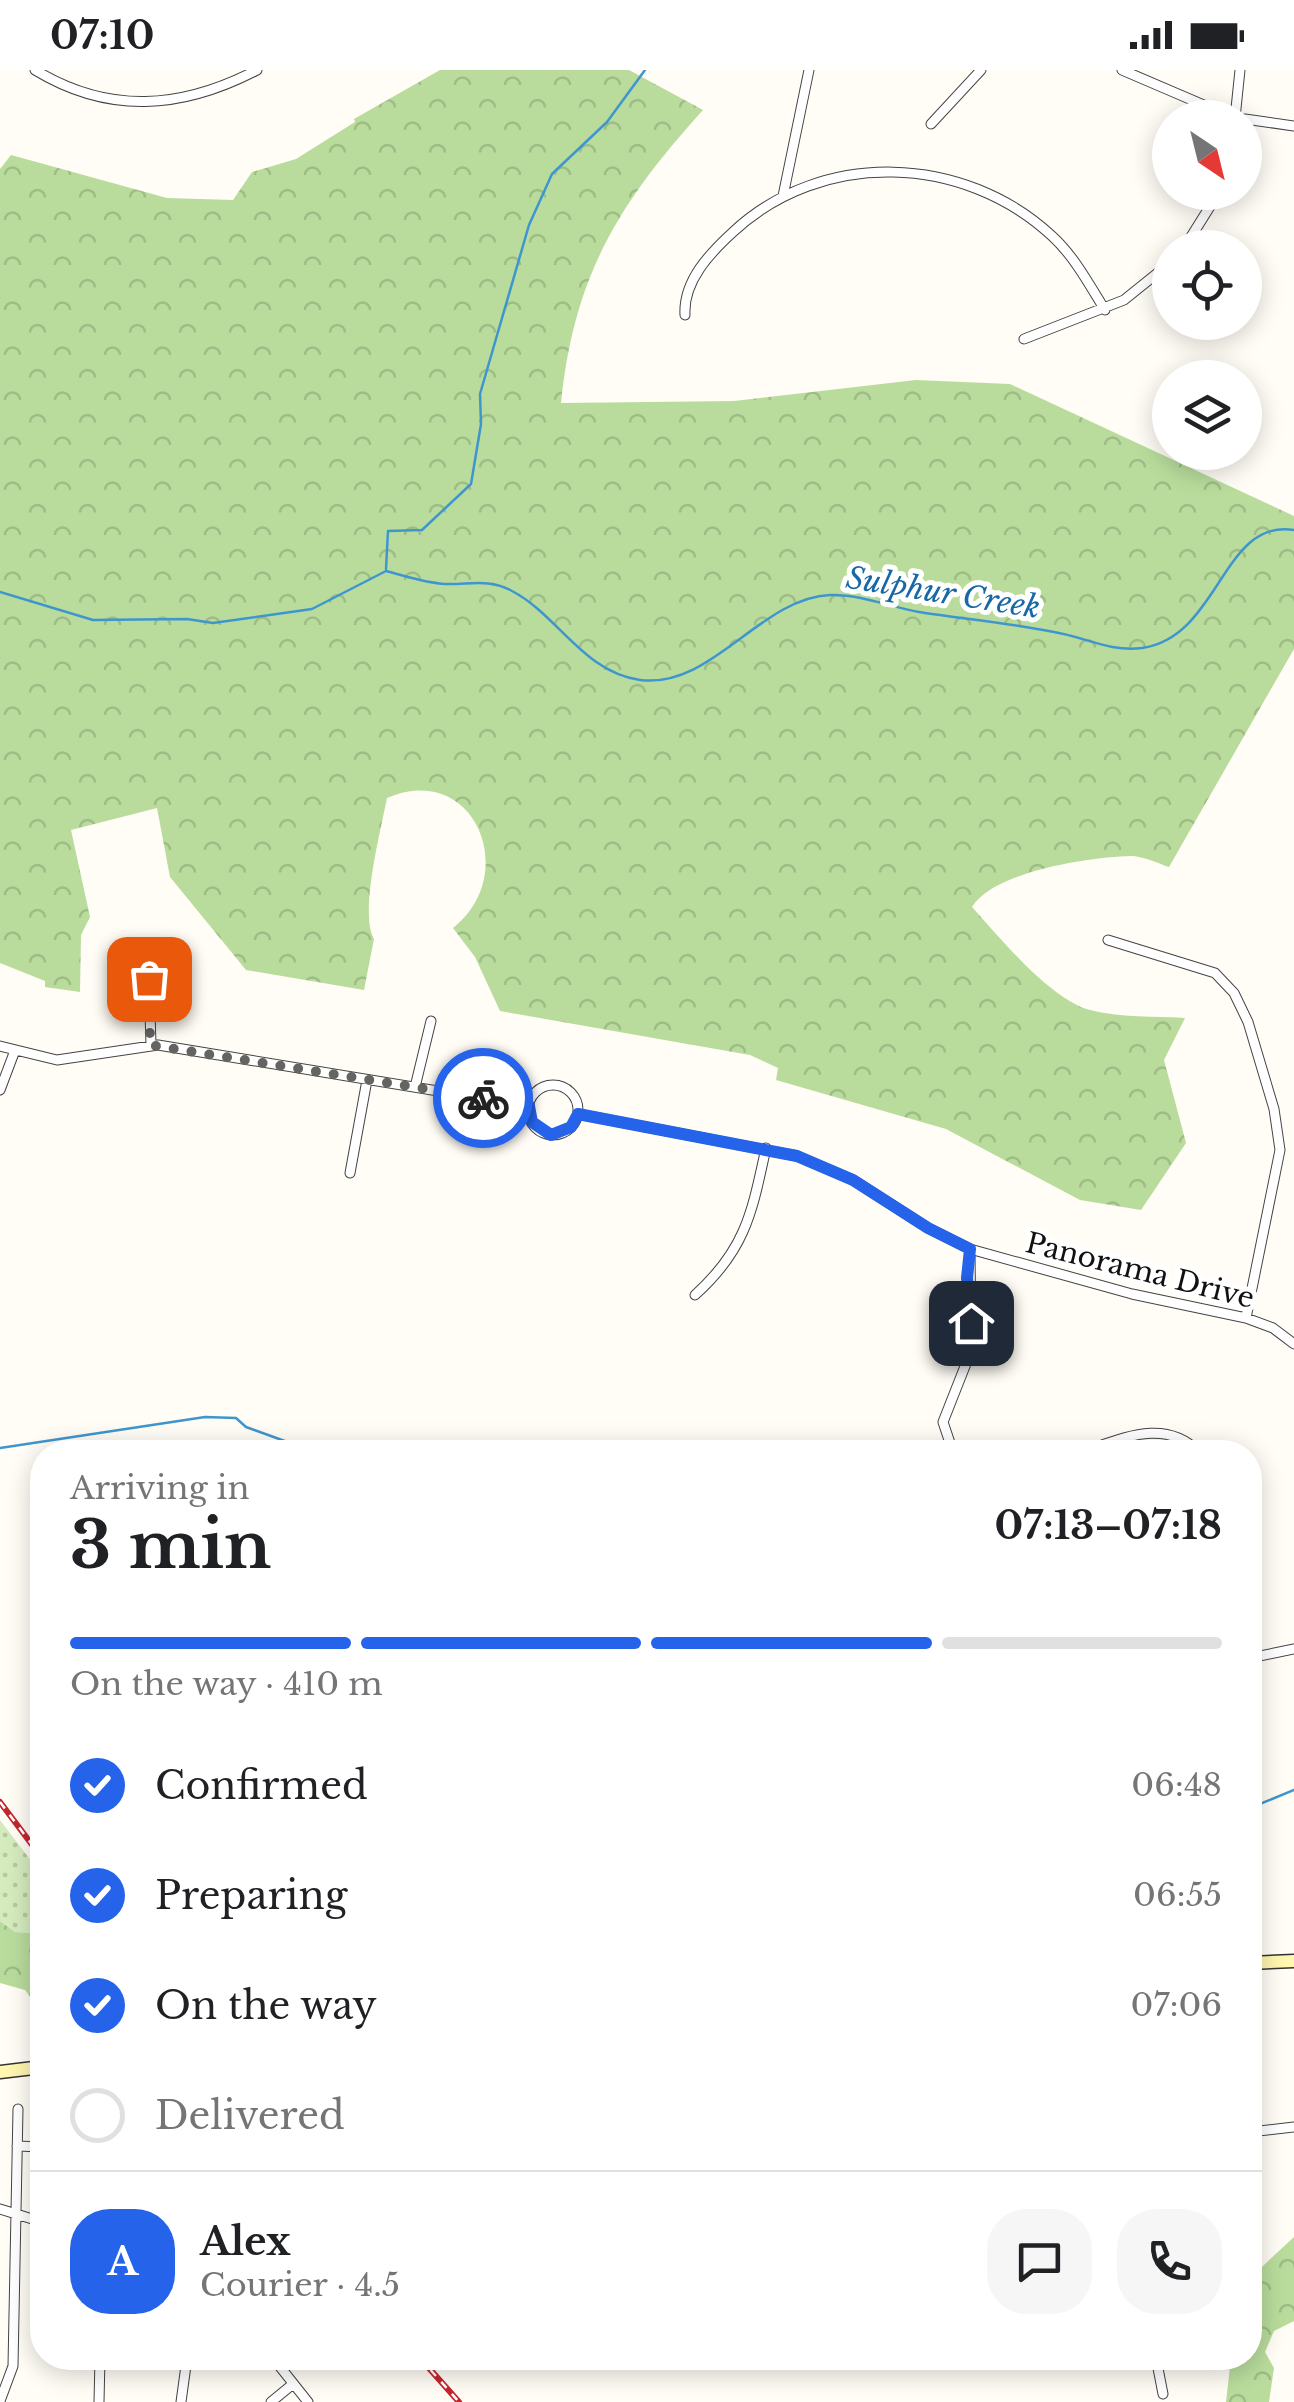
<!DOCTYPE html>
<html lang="en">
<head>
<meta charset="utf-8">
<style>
	:root { --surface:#fff; --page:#f6f6f6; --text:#202124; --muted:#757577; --line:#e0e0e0; --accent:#2563eb }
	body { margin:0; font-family:"Libre Baskerville",serif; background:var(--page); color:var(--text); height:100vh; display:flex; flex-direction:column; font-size:38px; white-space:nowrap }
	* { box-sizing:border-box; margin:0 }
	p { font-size:32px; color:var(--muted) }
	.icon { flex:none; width:55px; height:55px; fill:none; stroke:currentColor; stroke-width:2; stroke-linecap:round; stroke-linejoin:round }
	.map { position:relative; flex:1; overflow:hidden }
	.sheet { position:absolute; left:30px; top:1370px; width:1232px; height:930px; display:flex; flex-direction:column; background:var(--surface); border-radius:40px; box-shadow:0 5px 25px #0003 }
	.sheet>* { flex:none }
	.needle { width:65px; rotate:145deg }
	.fabs { position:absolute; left:1152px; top:30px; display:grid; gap:20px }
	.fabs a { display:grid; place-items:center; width:110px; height:110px; border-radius:50%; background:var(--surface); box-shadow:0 5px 25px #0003; font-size:50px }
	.pin { position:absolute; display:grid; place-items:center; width:85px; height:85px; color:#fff; margin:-42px; border-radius:20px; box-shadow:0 5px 15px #0006 }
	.courier { position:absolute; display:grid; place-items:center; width:100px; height:100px; margin:-50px; border:8px solid #2563eb; border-radius:50%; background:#fff; color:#222; box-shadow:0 2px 12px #0007 }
	.summary em { font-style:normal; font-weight:700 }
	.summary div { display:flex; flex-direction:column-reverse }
	.summary { display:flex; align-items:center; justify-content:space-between; height:170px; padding:0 40px }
	h1 { font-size:65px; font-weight:700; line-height:75px }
	.bar { display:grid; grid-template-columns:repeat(4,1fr); gap:15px 10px; align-content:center; height:120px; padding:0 40px }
	.bar i { height:12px; border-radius:8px; background:var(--line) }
	.bar .selected { background:var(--accent) }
	.bar p { grid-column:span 4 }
	.line { display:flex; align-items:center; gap:25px; padding:0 40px; border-top:2px solid var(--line) }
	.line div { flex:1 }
	.round { display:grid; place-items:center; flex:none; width:105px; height:105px; border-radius:40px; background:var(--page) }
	ol { padding:0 40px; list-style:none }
	li { display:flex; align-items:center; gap:30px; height:110px }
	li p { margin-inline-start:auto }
	li .icon { padding:10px; border-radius:50%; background:var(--accent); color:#fff; stroke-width:4 }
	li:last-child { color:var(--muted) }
	li i { width:55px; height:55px; border:5px solid var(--line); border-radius:50% }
	.status { display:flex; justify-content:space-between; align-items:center; height:70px; padding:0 50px; background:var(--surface); direction:ltr }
	.status svg { height:28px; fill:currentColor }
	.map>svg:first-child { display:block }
	.grass { fill:url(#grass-dots) }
	.forest { fill:url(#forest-crowns) }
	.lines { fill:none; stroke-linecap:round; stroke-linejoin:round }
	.stream { stroke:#3f96cf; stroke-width:2.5 }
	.minor-casing { stroke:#444; stroke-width:11 }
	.secondary-casing { stroke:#333; stroke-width:15 }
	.minor { stroke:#fff; stroke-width:9 }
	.secondary { stroke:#fff6b0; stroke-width:12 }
	.rail-casing { stroke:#c4262e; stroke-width:6 }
	.rail { stroke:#fff; stroke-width:2.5; stroke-dasharray:8; stroke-linecap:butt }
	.done { stroke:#646461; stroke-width:10; stroke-dasharray:0 18 }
	.route { stroke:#2563eb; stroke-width:12 }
	.labels { text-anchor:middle; stroke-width:10; stroke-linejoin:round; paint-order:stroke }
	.street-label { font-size:28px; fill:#111; stroke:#fff }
	.water-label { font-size:30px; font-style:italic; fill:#1768a6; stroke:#fff }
</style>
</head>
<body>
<div class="status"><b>07:10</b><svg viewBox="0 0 49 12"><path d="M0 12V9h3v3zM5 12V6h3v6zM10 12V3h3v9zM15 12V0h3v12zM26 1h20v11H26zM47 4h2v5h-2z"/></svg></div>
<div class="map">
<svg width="1294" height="2332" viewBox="0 0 1294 2332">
	<defs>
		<pattern id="grass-dots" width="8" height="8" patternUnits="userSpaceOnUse" patternTransform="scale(2.5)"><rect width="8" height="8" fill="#d5ebbd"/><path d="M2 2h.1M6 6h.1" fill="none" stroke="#b6c8a1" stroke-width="1.8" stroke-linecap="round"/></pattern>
		<pattern id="forest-crowns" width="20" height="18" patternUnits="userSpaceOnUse" patternTransform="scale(2.5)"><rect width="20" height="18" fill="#b9dc9c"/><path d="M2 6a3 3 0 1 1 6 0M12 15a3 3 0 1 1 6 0" fill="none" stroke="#9ebc85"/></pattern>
	</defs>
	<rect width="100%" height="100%" fill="#fffdf5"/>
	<path class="grass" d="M0,1750L42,1805V1864L15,1862L0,1851Z"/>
	<path class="forest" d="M440,0H629L703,40C619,133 574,205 561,333L734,331L916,310L1010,314L1294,446V579L1169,797C1157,793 1143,786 1131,786C1091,787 994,801 972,837C1000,868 1050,929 1090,940C1120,948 1154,946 1185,948L1164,990L1186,1073L1141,1140L1080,1130L946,1059L776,1010L778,998L750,985L500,941L475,887L453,858C521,805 475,690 387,728C381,759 359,844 374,869L364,920L246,900L170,807L157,738L71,760L90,847L81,865L80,922L45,917V911L0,893V99L11,85L167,128L233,130L252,102L296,89L355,52L354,49Z
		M0,1851L15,1862L42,1864V1943L25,1920L0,1913Z
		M1294,2167V2251L1274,2261L1265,2282L1274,2298L1269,2332H1226L1231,2288H1250V2208Z"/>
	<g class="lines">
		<path class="stream" d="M386,499L388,461L422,460L471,414L481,354L480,324L529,155L552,104L607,52L645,0
			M0,522L93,550L187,549L213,553L312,539L386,501C406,506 425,513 445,514C469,515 489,508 512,521C558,545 583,602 640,610C712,619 760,528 830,525C861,524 890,537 919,542C964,549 1010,553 1054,562C1085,567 1109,582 1142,578C1220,567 1222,448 1294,460
			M0,1378L205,1347L236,1348L246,1357L315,1382
			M1250,1738L1294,1720"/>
		<defs>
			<path id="minor" d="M35,0C109,45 182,39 257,0
				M1122,0L1234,48
				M1235,48L1240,0
				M1245,49L1294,56
				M931,54L981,0
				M783,126L809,0
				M1184,178L1219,122
				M685,245C683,211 710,183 733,162C822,79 964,84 1052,166C1074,186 1089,214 1105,240
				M1024,269L1124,230L1170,193
				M1108,870L1215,903L1234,923L1248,952L1274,1039L1280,1080L1246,1248
				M149,909L151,975
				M0,976L57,990L158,975L529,1036
				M528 1040a25 25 0 1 1 50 0a25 25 0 1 1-50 0Z
				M415,1017L431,951
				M0,1020L14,983
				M578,1044L797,1086L853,1110L928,1158L970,1179L1132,1224L1246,1248L1273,1258L1294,1274
				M350,1103L367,1010
				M695,1225C746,1179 752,1142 766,1078
				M953,1382L943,1352L971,1281L970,1179
				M1081,1382C1122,1369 1164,1347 1199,1382
				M1250,1588L1294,1579
				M1250,2062L1294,2057
				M17,2076L42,2077
				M0,2139L42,2152
				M273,2288L308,2332
				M1156,2288L1163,2324
				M0,2331L13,2296L18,2039
				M99,2332L100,2288
				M181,2332L187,2288
				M271,2332L293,2314"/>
			<path id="secondary" d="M1250,1893L1294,1891
				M0,2002L42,1997"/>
		</defs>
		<use href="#minor" class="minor-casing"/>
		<use href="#secondary" class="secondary-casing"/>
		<use href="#minor" class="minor"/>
		<use href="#secondary" class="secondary"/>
		<defs>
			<path id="rail" d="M0,1732L42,1788
				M420,2288L459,2332"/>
		</defs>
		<use href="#rail" class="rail-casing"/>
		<use href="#rail" class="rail"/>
	</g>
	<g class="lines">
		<path class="done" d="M149,909L150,975L483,1028"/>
		<path class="route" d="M483,1028L529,1036L532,1052L551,1065L571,1057L578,1044L797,1086L853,1110L928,1158L970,1179L967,1208L971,1253"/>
	</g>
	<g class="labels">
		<g class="street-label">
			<text transform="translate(1140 1200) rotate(14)" y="10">Panorama Drive</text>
		</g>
		<g class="water-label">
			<text transform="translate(943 523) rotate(9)" y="10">Sulphur Creek</text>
		</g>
	</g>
</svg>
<div class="fabs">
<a><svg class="needle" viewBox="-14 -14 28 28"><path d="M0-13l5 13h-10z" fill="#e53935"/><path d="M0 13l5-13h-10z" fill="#757577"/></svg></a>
<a><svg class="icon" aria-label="locate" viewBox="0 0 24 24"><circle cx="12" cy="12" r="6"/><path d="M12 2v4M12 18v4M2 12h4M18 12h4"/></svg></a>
<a><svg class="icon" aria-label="layers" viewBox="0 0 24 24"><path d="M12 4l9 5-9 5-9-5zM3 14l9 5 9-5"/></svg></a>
</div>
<div class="pin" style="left:149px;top:909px;background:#ea580c"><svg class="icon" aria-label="bag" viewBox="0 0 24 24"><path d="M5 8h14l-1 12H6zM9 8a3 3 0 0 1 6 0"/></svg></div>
<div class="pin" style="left:971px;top:1253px;background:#1f2937"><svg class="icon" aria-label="home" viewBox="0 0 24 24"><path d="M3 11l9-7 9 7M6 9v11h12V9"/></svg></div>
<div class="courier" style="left:483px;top:1028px"><svg class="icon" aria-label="bike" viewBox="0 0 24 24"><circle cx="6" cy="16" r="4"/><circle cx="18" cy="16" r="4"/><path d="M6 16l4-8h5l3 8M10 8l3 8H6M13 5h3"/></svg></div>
<section class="sheet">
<div class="summary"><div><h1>3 min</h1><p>Arriving in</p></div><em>07:13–07:18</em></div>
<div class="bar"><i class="selected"></i><i class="selected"></i><i class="selected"></i><i></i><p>On the way · 410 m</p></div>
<ol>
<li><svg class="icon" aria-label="check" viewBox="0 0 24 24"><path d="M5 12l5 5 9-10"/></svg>Confirmed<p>06:48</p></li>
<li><svg class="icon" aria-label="check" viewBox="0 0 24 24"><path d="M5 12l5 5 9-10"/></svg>Preparing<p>06:55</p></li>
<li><svg class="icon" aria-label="check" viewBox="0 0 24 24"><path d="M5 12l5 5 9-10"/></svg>On the way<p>07:06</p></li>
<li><i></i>Delivered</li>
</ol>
<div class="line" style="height:180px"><b class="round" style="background:var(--accent);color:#fff">A</b><div><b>Alex</b><p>Courier · 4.5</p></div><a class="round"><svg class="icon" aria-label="chat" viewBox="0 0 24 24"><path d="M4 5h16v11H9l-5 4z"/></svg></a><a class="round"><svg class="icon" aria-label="phone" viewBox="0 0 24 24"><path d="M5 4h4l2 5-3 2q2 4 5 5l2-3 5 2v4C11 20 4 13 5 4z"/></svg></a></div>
</section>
</div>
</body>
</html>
